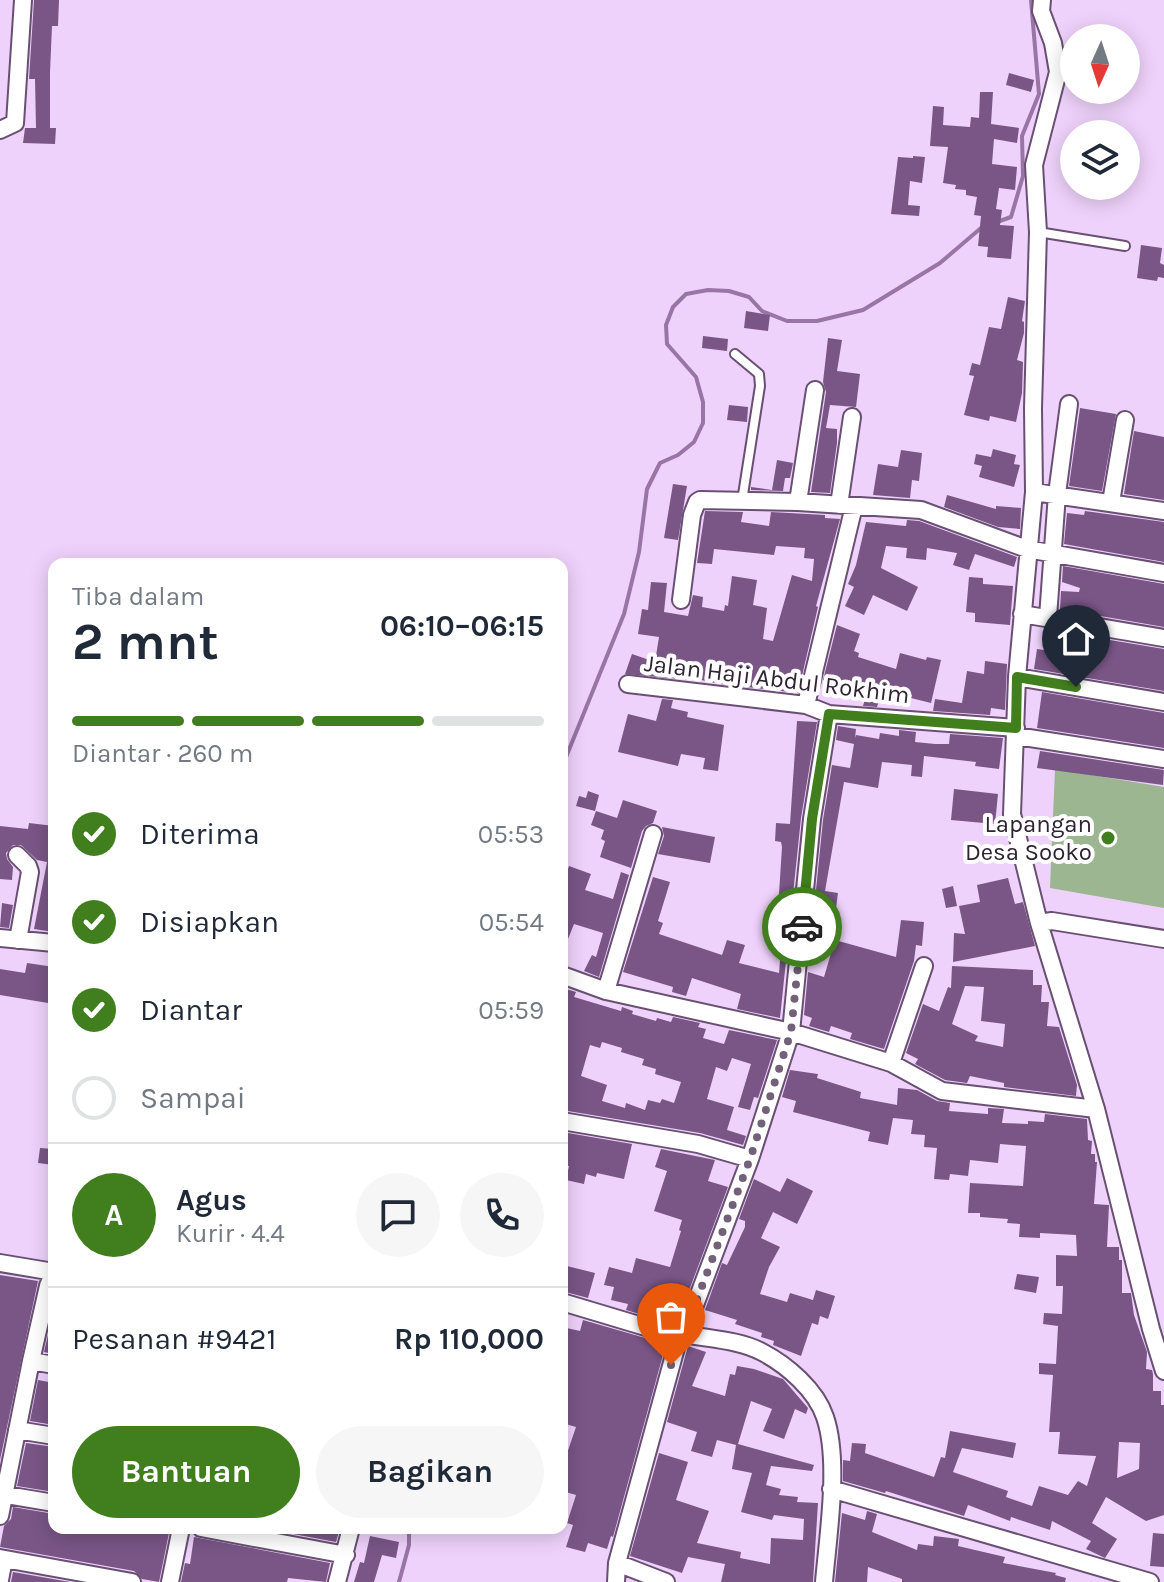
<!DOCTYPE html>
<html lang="id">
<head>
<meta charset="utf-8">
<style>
	:root { --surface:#fff; --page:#f6f6f7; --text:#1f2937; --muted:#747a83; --line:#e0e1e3; --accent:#417f1e }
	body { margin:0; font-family:Karla,sans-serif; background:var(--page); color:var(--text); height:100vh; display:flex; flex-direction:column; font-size:30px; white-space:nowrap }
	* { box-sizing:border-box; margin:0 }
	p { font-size:26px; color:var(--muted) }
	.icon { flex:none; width:44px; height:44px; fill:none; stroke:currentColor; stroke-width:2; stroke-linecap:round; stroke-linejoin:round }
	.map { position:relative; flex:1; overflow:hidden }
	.sheet { position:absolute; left:48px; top:558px; width:520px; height:976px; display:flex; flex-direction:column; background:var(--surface); border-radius:16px; box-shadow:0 4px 20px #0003 }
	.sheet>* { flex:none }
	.needle { width:52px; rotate:183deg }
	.buttons { position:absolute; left:1060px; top:24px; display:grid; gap:16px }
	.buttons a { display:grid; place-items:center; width:80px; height:80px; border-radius:50%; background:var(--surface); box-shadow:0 4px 20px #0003; font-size:40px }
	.pin { position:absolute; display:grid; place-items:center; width:68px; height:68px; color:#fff; margin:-82px -34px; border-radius:50% 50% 50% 0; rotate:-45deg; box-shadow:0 0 8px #0007 }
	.pin .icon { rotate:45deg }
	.courier { position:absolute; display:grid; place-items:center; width:80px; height:80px; margin:-40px; border:6px solid #417f1e; border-radius:50%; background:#fff; color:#222; box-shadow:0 2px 10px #0007 }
	.summary em { font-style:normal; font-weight:700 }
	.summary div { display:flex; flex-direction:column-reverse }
	.summary { display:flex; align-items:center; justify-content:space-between; height:136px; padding:0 24px }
	h1 { font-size:52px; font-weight:700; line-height:60px }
	.bar { display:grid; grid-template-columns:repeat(4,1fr); gap:12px 8px; align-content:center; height:96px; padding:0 24px }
	.bar i { height:10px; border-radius:6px; background:var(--line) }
	.bar .selected { background:var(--accent) }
	.bar p { grid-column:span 4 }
	.line { display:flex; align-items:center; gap:20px; padding:0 24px; border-top:2px solid var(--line) }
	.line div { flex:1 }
	.round { display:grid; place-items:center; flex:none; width:84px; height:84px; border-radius:42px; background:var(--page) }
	ol { padding:0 24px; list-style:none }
	li { display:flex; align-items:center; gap:24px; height:88px }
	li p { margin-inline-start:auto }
	li .icon { padding:8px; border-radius:50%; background:var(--accent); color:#fff; stroke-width:4 }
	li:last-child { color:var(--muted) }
	li i { width:44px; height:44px; border:4px solid var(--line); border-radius:50% }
	.button { display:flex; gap:16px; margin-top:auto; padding:16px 24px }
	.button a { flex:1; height:92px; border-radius:48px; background:var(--accent); color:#fff; font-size:32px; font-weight:700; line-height:92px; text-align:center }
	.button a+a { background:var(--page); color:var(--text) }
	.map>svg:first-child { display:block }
	.green { fill:#9bb690 }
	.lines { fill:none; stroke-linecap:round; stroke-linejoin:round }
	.stream { stroke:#9974a7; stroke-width:4 }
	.building { fill:#795686; fill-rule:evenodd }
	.service-casing { stroke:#695073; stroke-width:12 }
	.minor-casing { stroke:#695073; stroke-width:20 }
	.service { stroke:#fff; stroke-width:8 }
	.minor { stroke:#fff; stroke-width:16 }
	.done { stroke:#726179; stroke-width:8; stroke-dasharray:0 14.4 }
	.route { stroke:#417f1e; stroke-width:10 }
	.poi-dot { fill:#417f1e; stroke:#fff; stroke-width:3 }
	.labels { text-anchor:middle; stroke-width:8; stroke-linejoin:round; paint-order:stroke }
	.street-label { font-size:24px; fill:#2f2433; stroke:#fff }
	.poi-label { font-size:24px; fill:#2f2433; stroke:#fff; text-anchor:end }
</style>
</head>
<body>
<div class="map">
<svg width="1164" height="1582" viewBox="0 0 1164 1582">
	<rect width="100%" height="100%" fill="#efd2fb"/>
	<path class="green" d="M1055,769L1164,787V908L1050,888Z"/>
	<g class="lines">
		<path class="stream" d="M997,222L1011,217L1023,176L1022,136L1039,94L1031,0
			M562,767L624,614L639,552L647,489L660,463L678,455L694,442L703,423V402L696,377L667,344L666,325L673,307L686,294L708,290L729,291L749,297L762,311L787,321H817L863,310L940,263L981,228
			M399,1582L409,1545V1528"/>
	</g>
	<path class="building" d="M34,0H59L58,26H52L50,72V128H56L55,144L23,143L25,128H36L35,79H29Z
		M1009,73L1034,80L1031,92L1006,85Z
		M980,92H993L991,124L1019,128L1017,143L994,139L992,164L1017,167L1015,190L999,188L996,209L1002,210L1000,225L1014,226L1011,259L987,257L988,247L978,246L981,216L974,215L977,197L966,195V190L955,189L956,185L943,183L948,147L930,146L933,106L944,107L943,125L970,127L971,117L979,118Z
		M913,156L925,157L922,183L910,181L908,205L920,206L919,216L891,214L898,157L913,158Z
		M1141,245L1162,248L1160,263L1164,265V278L1158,277L1157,281L1137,278Z
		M1008,297L1025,301L1022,321L1024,322V333L1017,360L1023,362L1022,393L1016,422L990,416L989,421L964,415L974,376L969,375L972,363L980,365L989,327L1001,329Z
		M746,311L770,315L768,331L744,328Z
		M703,336L728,339L727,351L702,348Z
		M828,338L842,340L837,371L860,374L856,407L830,405L826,428L837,429V443L830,493L811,492L826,392L823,382Z
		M729,405L748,407L747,422L727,420Z
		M1080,408L1116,414L1102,491L1069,486Z
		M1134,431L1164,437V500L1124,494Z
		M993,449L1016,455L1014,464L1020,465L1014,487L979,477L982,466L974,464L976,454L991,457Z
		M901,450L922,453L919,481L912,480L910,498L873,495L878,464L898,467Z
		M777,460L793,463L790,478H785L783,491L751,490V487L772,490Z
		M673,484L687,486L678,540L664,538Z
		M947,495L996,509V506L1021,508L1020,529L998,527L944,507Z
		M705,511L743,512L741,522L769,526L771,512L825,515V518L840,519L816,606L818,607L798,693L720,684L692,678V680L625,674L632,654L655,662L659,637L638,634L642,609L648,610L651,582L667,583L664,612L688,616L693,595L703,597L702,607L724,611L725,605L728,606L732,576L757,580L753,605L767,608L763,639L773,641L792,575L812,581L814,559L804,558L805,548L776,546L774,555L714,549L712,564L697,563Z
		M1085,511L1164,522V562L1064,544L1067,513L1084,515Z
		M907,520L919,521L1017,557L1014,567L975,554L969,570L953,565L957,553L927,548L926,560L906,558L907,548L886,546L881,568L918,587L907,611L873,595L864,615L845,606L854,587L848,584L856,565L866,522L906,526Z
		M1063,566L1164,584V627L1060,609L1061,591L1079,592L1080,588L1062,582Z
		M969,577L983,578V584L1013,586L1010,625L975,622V613L966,612Z
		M837,625L860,634L854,651L859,653L858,657L896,669L900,653L926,660L927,657L941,660L931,703L911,698L912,695L883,688L877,707L863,706L866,696L823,680Z
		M1068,633L1164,649V691L1034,669L1037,649L1065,653Z
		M985,661L1007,664L1005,710L991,708L990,715L933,711L935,699L962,703L967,671L984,674Z
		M1042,692L1164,713V748L1037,728Z
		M662,699L673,700L671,708L688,712L687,717L724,725L718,771L703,769L705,758L681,754L678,766L618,752L628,714L656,721Z
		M797,721L817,722L801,818L780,1018L737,1009L741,994L692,978L686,996L672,992L673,987L623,972L653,877L670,882L658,921L663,923L659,934L722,955L727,940L745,945L739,963L779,973L783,925H777L782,847L781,842L775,841L776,823L790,824Z
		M838,726L856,729L855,738L856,735L879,739L880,733L899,736V730L916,732L915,742L935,744H949L950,734L1003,738L999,769L975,766L976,762L924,756L922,777L911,776L912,765L882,762L878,788L844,782L825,891L838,893L834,923L813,920L823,820L832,765L850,768L854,744L836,740Z
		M1040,751L1164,770L1163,785L1037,768Z
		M954,789L998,794L995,824L951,820Z
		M588,791L599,795L595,811L576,806L579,796L586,798Z
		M623,800L657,811L653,823L646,826L642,831L631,868L600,857L605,841L601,839L604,830L591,825L596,811L617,818Z
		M29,823L54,826V932L34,929L47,862L37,860L21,845H13L6,853L7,859L13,867L12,880L0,879V826L28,829Z
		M662,827L715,837L710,863L658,854L664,836Z
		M569,866L591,874L585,890L613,899L621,872L629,875L599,977L584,971L592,955L596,957L603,933L574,924L562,954V886Z
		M1008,878L1015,904L1023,902L1035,946L953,962L954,933L965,934L959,906L980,902L977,885Z
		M953,886L957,906L946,908L942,889Z
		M2,903L13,905L9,928L0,927Z
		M901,920L924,922L922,946L916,945L914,961L884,1049L850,1039L852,1033L831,1026L829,1032L809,1026L812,1018L804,1015L808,972L824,977L835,940L896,957Z
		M27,963L54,967V1004L0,995V969L25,973Z
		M952,966L1033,970V985H1042L1041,1002H1049L1047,1026L1059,1027L1077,1085L1076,1096L1004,1087V1083L970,1076L967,1083L945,1080L915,1064L918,1059L906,1053L923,1004L939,1011L948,987L951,988ZM965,986L984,987L981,1021L1005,1024L1003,1047L975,1041L978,1036L952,1024Z
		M566,989L576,992L574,997L621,1011L622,1007L633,1011L632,1014L656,1021L657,1018L671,1022L673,1017L700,1023L698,1027L706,1029L703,1038L724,1044L729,1030L777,1040L758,1098L754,1097L750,1110L738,1107L751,1064L732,1058L727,1071L716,1067L707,1099L734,1107L727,1130L746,1136L743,1145L700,1133L562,1110V1000ZM602,1042L622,1048L621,1052L644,1059L642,1065L656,1069L655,1074L681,1082L674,1103L662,1099L660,1103L648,1100L645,1110L626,1103L625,1108L602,1101L607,1085L581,1076L590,1045L600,1048Z
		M790,1070L818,1074L817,1078L861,1092L860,1098L897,1105L898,1088L917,1090L937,1101L950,1103L949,1111L988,1114V1108L1004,1109L1002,1123L1028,1124V1121L1044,1122L1045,1114L1087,1119L1088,1140L1092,1141L1091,1154H1095V1162H1097L1094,1204L1109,1205L1107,1247H1119V1260H1122V1293H1131L1134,1315L1147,1352L1146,1369L1152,1370L1153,1374V1391H1161V1405H1164V1515L1146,1521L1106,1497L1092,1523L1117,1539L1105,1558L1086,1549L1091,1541L1052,1521L1050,1530L1011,1517L1010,1521L968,1505L964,1516L886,1491L885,1493L843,1481V1460L850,1461L852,1443L866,1444L865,1453L934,1477L941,1457L945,1458L950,1431L1016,1443L1013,1458L962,1448L953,1472L1008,1491L1006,1497L1032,1506L1039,1486L1068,1495L1078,1481L1087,1486L1096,1456L1058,1454L1060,1432H1049L1053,1375L1039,1374V1363L1056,1364L1058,1326L1043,1324L1044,1313L1062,1314L1063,1286H1056V1255L1077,1256L1076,1235L1040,1233V1238L1019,1237L1020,1224L1007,1223L1008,1219L980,1217V1213H968L970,1183L1023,1186L1026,1146L1000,1144L998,1163L970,1160L968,1176L950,1174L949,1180L934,1179L937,1148L924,1147L925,1135L911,1134L913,1120L893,1118L888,1145L868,1141L870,1132L793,1112L796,1101L782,1097ZM1119,1442L1140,1443L1139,1469L1117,1478Z
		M562,1132L632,1144L624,1179L597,1173L596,1177L586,1174L584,1184L566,1180L569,1166L562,1165Z
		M40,1148L54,1149V1165L38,1163Z
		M661,1149L715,1160L708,1181L728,1187L676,1325L626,1310L628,1304L611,1300L614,1287L604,1285L609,1267L632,1273L636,1258L670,1267L681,1231L679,1230L682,1220L654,1211L667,1171L655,1167Z
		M787,1178L813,1191L797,1224L773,1212L761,1238L780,1247L769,1267L760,1294L787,1302L790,1293L813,1300L816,1290L835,1296L828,1319L820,1316L818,1325L812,1323L801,1356L773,1345L774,1341L761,1337L762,1333L735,1324L737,1320L705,1310L722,1263L727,1265L745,1227V1221L739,1219L754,1179L780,1192Z
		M567,1266L595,1273L588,1298L562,1291Z
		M1017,1274L1039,1277L1036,1293L1014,1289Z
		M0,1275L38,1281L0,1460Z
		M54,1309V1354L44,1352Z
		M583,1320L666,1344L613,1537L611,1536L607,1549L588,1543L585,1552L566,1547L573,1525L567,1523L576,1495L562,1491V1468L576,1427L562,1423V1327L580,1331Z
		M688,1346L706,1352L692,1386L725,1396L730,1374L735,1375L737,1366L754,1369L783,1379L808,1408L806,1414L795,1409L784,1439L763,1431L772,1409L751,1401L738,1444L814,1465L812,1471L771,1466L766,1485L781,1489L779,1495L798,1497L797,1502L818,1503L813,1582H721L725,1564L688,1557L682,1573L630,1556L659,1453L688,1462L676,1500L709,1511L697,1543L741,1552L740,1558L770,1564L771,1538L803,1540L804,1519L774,1515L772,1520L741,1512L752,1473L732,1469L736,1445L717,1440L712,1457L691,1451L697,1432L667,1422Z
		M38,1380L54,1383V1425L30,1421Z
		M26,1443L54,1447V1492L17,1486Z
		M13,1507L54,1514V1528H170L159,1582L142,1579L134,1571L0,1547L4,1526L11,1519Z
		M867,1511L877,1514L872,1532L917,1550L918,1544L933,1546L934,1536L959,1539L958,1546L1005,1557L1003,1563L1056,1573L1055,1575L1066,1578L1065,1582H902V1579L868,1567L867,1582H835L842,1513L865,1520Z
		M261,1528H340L336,1542Z
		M1153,1533L1164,1534V1567L1150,1566Z
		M370,1536L399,1542L396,1558L382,1555L374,1582H354L360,1562L364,1563Z
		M194,1537L330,1563L326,1582L288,1578L287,1582H181L185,1563L190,1564Z
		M13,1572L70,1582H11Z"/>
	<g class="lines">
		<defs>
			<path id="service" d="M1038,232L1125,246
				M735,354L759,374L760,386L742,501"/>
			<path id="minor" d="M1042,0L1041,11L1053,43L1058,72L1034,165L1038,232L1033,408L1034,492L1017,677L1012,814L1039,923L1096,1109L1151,1329L1164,1371
				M0,130L15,123L23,0
				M1034,492L1164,511
				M798,502L815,390
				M1111,502L1125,420
				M839,505L852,417
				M681,600L692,515L697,502L700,500L798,502L921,510L1027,549L1164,573
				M1022,614L1164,638
				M1048,617L1057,494L1069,404
				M1017,677L1164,702
				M628,684L806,705L829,714L1016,728
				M806,705L854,506
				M1016,736L1164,759
				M17,855L28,866L30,872L18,940
				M1039,923L1052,921L1164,939
				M0,938L54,943
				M562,975L606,991L791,1032L891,1063L942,1091L1096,1109
				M606,991L653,834
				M891,1063L924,966
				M562,1121L698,1144L750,1159
				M0,1263L54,1272
				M562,1302L679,1337L684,1334C709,1339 740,1340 762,1352C787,1365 816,1390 825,1417C840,1461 828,1535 824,1582
				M684,1334L750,1159L791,1032L812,819L829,714
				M31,1361L54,1365
				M17,1430L54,1436
				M831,1489L1150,1582
				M0,1494L54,1503
				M0,1516L31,1361L48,1286L54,1272
				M201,1528L346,1555
				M0,1558L132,1582
				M617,1563L666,1582
				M0,1580L4,1559
				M170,1582L181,1528
				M337,1582L351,1528
				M616,1582L617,1563L679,1337"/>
		</defs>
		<use href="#service" class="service-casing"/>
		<use href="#minor" class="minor-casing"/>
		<use href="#service" class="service"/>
		<use href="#minor" class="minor"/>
	</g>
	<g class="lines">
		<path class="done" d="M671,1365L679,1337L684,1334L750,1159L791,1032L802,927"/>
		<path class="route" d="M802,927L812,819L829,714L1016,728L1017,677L1076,687"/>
	</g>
	<circle class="poi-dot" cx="1108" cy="838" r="8"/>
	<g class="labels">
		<g class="street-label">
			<text transform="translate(777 679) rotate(7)" y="8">Jalan Haji Abdul Rokhim</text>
		</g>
		<g class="poi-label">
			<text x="1092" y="832">Lapangan<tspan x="1092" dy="28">Desa Sooko</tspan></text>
		</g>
	</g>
</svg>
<div class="buttons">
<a><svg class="needle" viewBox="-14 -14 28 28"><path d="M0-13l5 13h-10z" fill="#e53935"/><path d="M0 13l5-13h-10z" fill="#747a83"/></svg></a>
<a><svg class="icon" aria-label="layers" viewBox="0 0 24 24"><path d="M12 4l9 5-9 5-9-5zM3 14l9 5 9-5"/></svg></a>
</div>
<div class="pin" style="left:671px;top:1365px;background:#ea580c"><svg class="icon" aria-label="bag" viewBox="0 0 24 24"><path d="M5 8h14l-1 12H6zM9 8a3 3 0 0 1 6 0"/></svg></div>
<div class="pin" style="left:1076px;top:687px;background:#1f2937"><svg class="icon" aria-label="home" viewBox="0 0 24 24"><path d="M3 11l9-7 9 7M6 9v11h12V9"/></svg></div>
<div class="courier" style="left:802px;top:927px"><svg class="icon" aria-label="car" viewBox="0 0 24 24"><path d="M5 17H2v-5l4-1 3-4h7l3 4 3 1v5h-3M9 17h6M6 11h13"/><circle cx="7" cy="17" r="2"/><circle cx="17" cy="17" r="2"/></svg></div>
<section class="sheet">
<div class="summary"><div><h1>2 mnt</h1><p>Tiba dalam</p></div><em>06:10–06:15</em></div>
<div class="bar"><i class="selected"></i><i class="selected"></i><i class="selected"></i><i></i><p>Diantar · 260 m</p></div>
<ol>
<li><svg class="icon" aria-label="check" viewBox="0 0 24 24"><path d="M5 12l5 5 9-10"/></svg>Diterima<p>05:53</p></li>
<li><svg class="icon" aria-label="check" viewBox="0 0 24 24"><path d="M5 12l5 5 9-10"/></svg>Disiapkan<p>05:54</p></li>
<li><svg class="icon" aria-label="check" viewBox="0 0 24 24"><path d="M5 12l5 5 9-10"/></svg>Diantar<p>05:59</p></li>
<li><i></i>Sampai</li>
</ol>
<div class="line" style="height:144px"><b class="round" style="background:var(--accent);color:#fff">A</b><div><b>Agus</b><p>Kurir · 4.4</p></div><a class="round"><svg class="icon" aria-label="chat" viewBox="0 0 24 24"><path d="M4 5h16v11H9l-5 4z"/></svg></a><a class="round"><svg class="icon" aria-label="phone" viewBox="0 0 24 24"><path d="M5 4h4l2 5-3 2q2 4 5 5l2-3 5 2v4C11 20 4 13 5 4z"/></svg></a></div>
<div class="line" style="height:104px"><div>Pesanan #9421</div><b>Rp 110,000</b></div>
<div class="button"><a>Bantuan</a><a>Bagikan</a></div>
</section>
</div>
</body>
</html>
